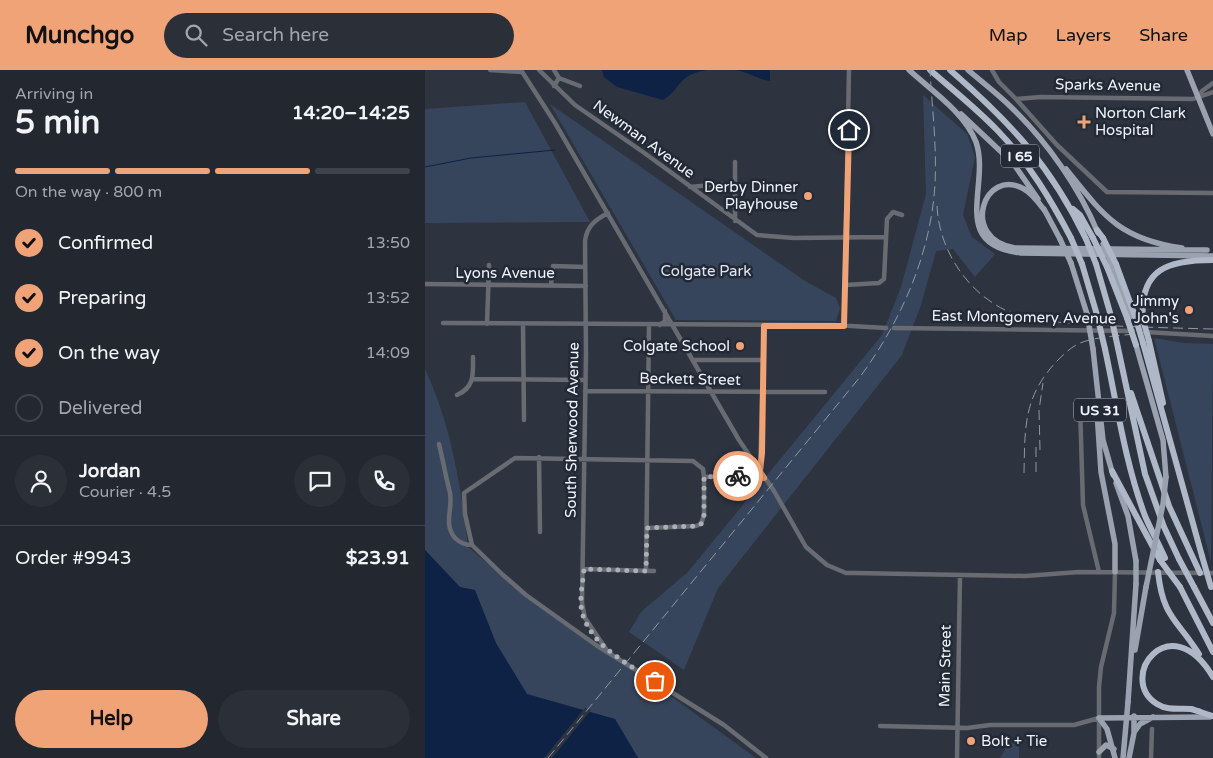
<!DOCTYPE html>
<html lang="en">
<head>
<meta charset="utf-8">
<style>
	:root { --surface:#222730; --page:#2a2f38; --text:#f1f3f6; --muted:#a2a5ab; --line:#3f444c; --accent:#efa377 }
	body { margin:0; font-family:"Varela Round",sans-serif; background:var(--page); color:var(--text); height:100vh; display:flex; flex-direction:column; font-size:19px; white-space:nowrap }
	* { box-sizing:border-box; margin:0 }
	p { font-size:16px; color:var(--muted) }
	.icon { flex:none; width:28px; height:28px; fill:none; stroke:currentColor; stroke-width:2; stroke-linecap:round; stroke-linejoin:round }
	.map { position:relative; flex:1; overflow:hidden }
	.panel { display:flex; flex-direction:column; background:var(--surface); width:425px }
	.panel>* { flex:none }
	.pin { position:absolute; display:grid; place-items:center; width:42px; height:42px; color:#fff; margin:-21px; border:2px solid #fff; border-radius:50%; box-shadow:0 1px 5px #0007 }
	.courier { position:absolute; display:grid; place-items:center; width:50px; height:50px; margin:-25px; border:4px solid #efa377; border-radius:50%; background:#fff; color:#222; box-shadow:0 1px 6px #0007 }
	.overview em { font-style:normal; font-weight:700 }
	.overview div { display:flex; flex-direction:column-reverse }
	.overview { display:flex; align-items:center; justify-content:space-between; height:85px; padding:0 15px }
	h1 { font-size:32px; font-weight:700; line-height:38px }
	.bar { display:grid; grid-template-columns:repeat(4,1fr); gap:8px 5px; align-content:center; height:60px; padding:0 15px }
	.bar i { height:6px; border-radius:4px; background:var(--line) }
	.bar .active { background:var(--accent) }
	.bar p { grid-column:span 4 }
	.line { display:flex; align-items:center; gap:12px; padding:0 15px; border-top:1px solid var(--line) }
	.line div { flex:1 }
	.round { display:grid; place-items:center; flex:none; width:52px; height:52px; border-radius:26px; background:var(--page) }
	ol { padding:0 15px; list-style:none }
	li { display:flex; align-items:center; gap:15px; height:55px }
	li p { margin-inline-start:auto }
	li .icon { padding:5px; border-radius:50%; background:var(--accent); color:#111; stroke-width:4 }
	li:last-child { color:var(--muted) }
	li i { width:28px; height:28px; border:2px solid var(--line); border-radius:50% }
	.action { display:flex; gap:10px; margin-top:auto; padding:10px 15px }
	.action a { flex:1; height:58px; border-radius:30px; background:var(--accent); color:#111; font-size:20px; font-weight:700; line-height:58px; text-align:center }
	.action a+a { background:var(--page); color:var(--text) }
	header { display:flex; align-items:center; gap:30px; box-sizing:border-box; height:70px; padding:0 25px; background:var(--accent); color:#111 }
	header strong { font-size:24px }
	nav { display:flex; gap:28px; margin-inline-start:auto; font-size:18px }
	.search { width:350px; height:45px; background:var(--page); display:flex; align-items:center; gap:12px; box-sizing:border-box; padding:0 18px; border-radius:28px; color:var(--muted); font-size:19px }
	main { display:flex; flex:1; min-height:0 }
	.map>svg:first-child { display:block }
	.green { fill:#37455c }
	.water { fill:#0d2245 }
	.pier { fill:#2d3440 }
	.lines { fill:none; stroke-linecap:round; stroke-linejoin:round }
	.stream { stroke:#0d2245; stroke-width:1 }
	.minor { stroke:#686c72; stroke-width:4.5 }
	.major { stroke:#9ba2af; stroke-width:5.5 }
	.highway { stroke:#afb8c7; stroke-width:6 }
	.rail { stroke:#9197a1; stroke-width:1; stroke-dasharray:10 5; stroke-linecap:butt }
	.major-bridge { stroke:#9ba2af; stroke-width:5.5 }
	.highway-bridge { stroke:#afb8c7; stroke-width:6 }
	.done { stroke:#aab0ba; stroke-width:5; stroke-dasharray:0 9 }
	.route { stroke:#efa377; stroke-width:6 }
	.poi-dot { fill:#efa377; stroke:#232a36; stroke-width:2 }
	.labels { text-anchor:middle; stroke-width:5; stroke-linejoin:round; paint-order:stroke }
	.shield { fill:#232a36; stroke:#b1b7c0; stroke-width:1 }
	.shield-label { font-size:14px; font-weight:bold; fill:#eef3fb }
	.street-label { font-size:15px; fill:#eef3fb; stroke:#232a36 }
	.poi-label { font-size:15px; fill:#eef3fb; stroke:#232a36; text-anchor:end }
	.park-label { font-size:15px; fill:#dde5f2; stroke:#232a36 }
</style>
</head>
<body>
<header>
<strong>Munchgo</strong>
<div class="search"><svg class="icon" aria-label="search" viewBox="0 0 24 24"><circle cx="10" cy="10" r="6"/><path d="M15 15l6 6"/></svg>Search here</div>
<nav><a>Map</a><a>Layers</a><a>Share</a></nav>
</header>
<main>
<section class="panel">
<div class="overview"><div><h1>5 min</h1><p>Arriving in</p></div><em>14:20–14:25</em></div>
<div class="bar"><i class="active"></i><i class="active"></i><i class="active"></i><i></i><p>On the way · 800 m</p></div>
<ol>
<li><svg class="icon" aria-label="check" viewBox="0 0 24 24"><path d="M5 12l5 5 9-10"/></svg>Confirmed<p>13:50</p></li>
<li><svg class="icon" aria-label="check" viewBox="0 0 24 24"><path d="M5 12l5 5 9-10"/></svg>Preparing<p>13:52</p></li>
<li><svg class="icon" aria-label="check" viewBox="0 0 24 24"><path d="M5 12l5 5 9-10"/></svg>On the way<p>14:09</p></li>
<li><i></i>Delivered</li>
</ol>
<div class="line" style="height:90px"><a class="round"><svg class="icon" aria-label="person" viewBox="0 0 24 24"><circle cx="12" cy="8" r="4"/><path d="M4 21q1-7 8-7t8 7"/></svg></a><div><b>Jordan</b><p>Courier · 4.5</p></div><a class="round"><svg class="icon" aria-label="chat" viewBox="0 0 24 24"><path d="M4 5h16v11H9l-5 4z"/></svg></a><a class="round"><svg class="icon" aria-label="phone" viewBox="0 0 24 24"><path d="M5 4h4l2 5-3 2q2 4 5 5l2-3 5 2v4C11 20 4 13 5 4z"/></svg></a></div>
<div class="line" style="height:65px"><div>Order #9943</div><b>$23.91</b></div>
<div class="action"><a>Help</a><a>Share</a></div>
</section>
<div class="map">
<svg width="788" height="688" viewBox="0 0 788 688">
	<rect width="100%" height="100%" fill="#2d3440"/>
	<path class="green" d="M498,25L542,64L550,87L538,145L547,167L570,184L550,207L528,179L511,181L496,235L477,285L293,518L259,600L204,562L216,542L263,502L457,265L476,217L501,124Z
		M100,32L165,152L0,153V39Z
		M125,34L380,211L411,228L415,238L411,251L251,250Z
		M729,268L759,273L788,274L786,492Z
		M0,299C26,354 36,417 43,477L101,525L182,580L331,688H213L190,649L61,688L17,498L0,480Z
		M581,673H594V688H575L580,680Z"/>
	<path class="water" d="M177,0H282C252,5 257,18 238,30L192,17L179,7Z
		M309,0H345V11C332,9 322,1 309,0Z
		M0,480L35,517L50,520L71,573L102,624L190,649L213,688H0Z"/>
	<path class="pier" d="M160,638L166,640L127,688H119Z"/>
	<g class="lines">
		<path class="stream" d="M0,97L46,88L130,80"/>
		<path class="minor" d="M65,0L97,2
			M96,0L130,53L314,370L349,421L381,477L402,495L421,503H430L600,506L654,502L788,503
			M114,0L150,35L218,82L332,165L369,168L460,167
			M567,0L574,12L591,29L632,75L682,122L788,123
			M134,8L155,16
			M129,16L134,8L129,0
			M774,28L777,21L788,13
			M591,29L616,27L768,29L788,22
			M265,117L297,114L309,120
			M310,151V92
			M0,214L161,216
			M126,215L128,196L160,197
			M421,215L454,213L459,209L462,149L468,142L477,145
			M18,253L409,255L461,258
			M62,254L64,195
			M98,254L99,350
			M235,255L240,251V241
			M419,256L424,0
			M469,258L708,261
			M721,262L788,266
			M268,290H338
			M48,309L160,310
			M160,321L400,322
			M32,325C50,317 48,304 48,287
			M655,335L658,435L674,502
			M14,374C18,391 21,407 25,423C28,440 18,453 30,468C35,473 40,475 47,475L78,505L101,525L171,575L299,655L341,688
			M114,387L115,462
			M335,402L339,256
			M222,458L271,456L276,454L279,445V407
			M47,475L40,444L39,423L90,388L268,391L278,399L279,407L323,405L339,408
			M159,499L229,501
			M221,501L224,255
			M181,579L160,548L157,533L161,283L160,171C162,156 170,150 183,143
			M455,656L542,658L565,655H649L674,648
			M532,688L535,505
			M674,688V617L676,597L689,543L690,502
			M726,688L727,659"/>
		<path class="major" d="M484,0C506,20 540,43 551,72C566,115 523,175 596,183L788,186
			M543,0C558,13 573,24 587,38C622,72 654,117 673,163
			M762,0L788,64
			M536,44L588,93L613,129
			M641,99C678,145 694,169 757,178
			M619,139L635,169
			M620,141C614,133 608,124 599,119C559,96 534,169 590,178L782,180
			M646,193L662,244
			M687,195L705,247
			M711,275L738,370L741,407
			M668,279L678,370L688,405
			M672,342L676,402L690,474V502
			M691,413L703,446L711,491
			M710,580L721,517
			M703,632L711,514
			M674,648L785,647
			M674,648L682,659L690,688
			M710,661L715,654L728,647
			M674,682L681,675L689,679
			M704,688L709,663V646"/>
		<path class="highway" d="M505,0C528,20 552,39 573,61C604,93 626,130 646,168
			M525,0C586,53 626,96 661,169
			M648,139L655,145L668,168
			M672,160L678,168
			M657,194L672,245
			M671,194L686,246
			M691,194L710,246
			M682,197L702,248
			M718,250C714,198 744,190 788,190
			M724,271L738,333
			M718,273L777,486
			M693,278L720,404L739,457L754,489
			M680,279C692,335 700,392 720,446C726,460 734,474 740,488
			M706,323L744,436L775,503
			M687,401L735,490
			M733,502C738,548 752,549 774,584
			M755,517L788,582
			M769,517L788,553
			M788,607C745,535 691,608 732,634C743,641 754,638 766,639C773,641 781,644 788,646"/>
		<path class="rail" d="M512,136C514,181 544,226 587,243C613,252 642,253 670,255C709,257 748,258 788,259
			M615,380L614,340L618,313
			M611,402V372
			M599,403C600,358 598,328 631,292C638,285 646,277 655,273C676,265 702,266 724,262
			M123,688L435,307C476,251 506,184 510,114C512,76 507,38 505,0"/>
		<path class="major-bridge" d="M635,169L646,193
			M678,174L687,195
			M662,244L668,279
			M711,491V514
			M721,517L738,434L741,407
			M698,688L703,632"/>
		<path class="highway-bridge" d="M646,168L657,194
			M668,168L682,197
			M678,168L691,194
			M661,169L671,194
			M672,245L680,279
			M686,246L693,278
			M710,246L718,273
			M702,248L711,275
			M718,250L724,271
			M777,486L786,517
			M754,489L769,517
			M735,490L755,517"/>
	</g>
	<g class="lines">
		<path class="done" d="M230,611C203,594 166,576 157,542C154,529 158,512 159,499L221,501L222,458L271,456L276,454L279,445V407L313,406"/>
		<path class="route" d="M313,406L339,408L335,402L337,383L339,256H419L424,60"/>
	</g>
	<g class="poi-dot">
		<path d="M656.5 44.5h5v5h5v5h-5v5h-5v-5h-5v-5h5z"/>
		<circle cx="383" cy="126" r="5"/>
		<circle cx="764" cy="240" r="5"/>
		<circle cx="315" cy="276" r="5"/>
		<circle cx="546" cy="671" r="5"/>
	</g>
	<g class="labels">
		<g class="shield">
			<rect x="576" y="74.5" width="38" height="23" rx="4"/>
			<rect x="649" y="328.5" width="52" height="23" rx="4"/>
		</g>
		<g class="shield-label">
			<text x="595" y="91">I 65</text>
			<text x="675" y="345">US 31</text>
		</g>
		<g class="street-label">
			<text transform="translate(683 15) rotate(1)" y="5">Sparks Avenue</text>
			<text transform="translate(219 69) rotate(36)" y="5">Newman Avenue</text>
			<text x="80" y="208">Lyons Avenue</text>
			<text transform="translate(599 247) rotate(1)" y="5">East Montgomery Avenue</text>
			<text transform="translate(265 309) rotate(1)" y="5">Beckett Street</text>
			<text transform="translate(147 360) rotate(-89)" y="5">South Sherwood Avenue</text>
			<text transform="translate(520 596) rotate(-89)" y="5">Main Street</text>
		</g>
		<g class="poi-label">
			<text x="670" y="48" text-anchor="start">Norton Clark<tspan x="670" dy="17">Hospital</tspan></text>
			<text x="373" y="122">Derby Dinner<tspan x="373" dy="17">Playhouse</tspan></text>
			<text x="754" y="236">Jimmy<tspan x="754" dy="17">John's</tspan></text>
			<text x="305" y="281">Colgate School</text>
			<text x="556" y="676" text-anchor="start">Bolt + Tie</text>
		</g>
		<g class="park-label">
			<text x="281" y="206">Colgate Park</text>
		</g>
	</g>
</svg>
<div class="pin" style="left:230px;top:611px;background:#ea580c"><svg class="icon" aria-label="bag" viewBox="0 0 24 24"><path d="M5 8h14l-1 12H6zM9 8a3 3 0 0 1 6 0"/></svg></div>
<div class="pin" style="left:424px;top:60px;background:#1f2937"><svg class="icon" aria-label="home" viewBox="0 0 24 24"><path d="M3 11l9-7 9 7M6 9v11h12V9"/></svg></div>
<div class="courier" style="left:313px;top:406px"><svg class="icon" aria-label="bike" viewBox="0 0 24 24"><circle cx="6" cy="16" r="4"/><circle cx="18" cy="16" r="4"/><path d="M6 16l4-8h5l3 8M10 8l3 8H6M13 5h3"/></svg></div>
</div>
</main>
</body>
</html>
